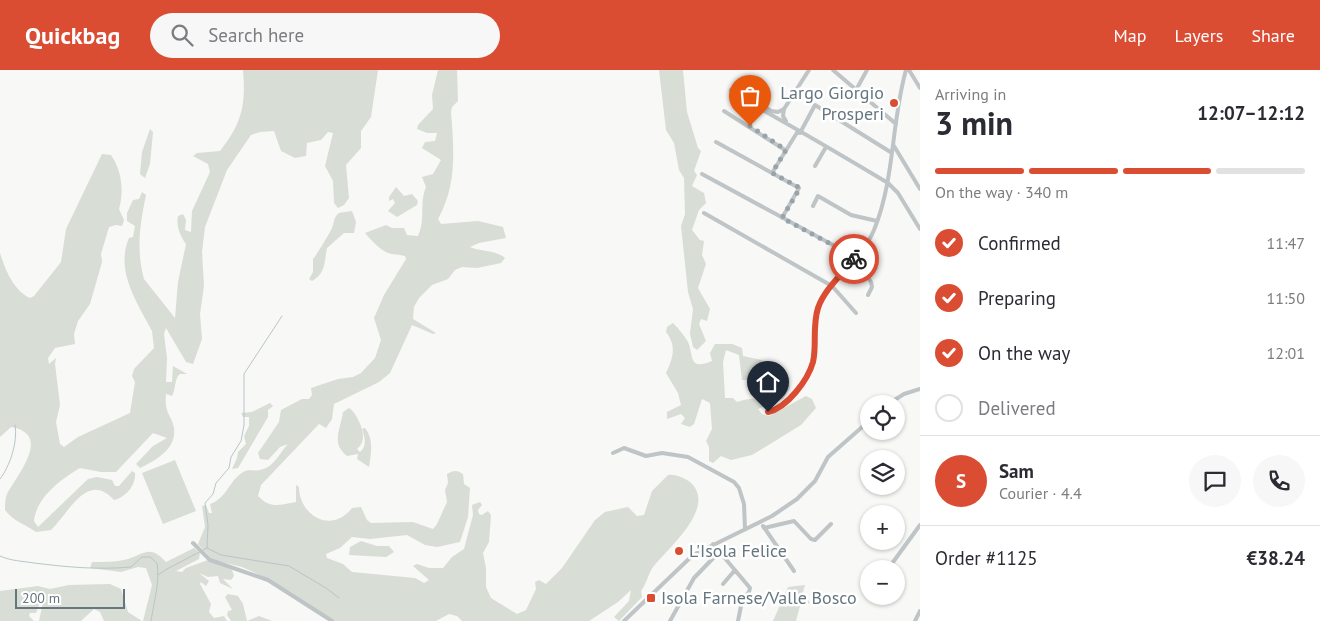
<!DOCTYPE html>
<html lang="en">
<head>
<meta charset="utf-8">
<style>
	:root { --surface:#fff; --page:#f7f7f7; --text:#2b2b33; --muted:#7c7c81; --line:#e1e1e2; --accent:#db4d33 }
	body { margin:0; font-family:"PT Sans",sans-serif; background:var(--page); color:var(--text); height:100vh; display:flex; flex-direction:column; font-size:19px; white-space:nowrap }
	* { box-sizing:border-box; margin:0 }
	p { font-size:16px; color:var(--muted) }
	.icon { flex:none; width:28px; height:28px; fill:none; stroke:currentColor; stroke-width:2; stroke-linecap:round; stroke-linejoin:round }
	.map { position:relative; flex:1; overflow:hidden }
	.panel { display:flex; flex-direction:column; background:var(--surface); width:400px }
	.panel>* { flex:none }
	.buttons { position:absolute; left:860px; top:325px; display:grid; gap:10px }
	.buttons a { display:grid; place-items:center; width:45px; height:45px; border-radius:50%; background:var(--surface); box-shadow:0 1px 4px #0004; font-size:25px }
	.scale { position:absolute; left:15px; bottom:12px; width:110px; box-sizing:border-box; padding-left:5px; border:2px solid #65767f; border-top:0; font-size:14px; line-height:18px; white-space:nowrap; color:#65767f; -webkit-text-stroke:4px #fff; paint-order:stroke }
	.pin { position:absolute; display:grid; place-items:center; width:42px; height:42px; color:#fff; margin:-51px -21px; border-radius:50% 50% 50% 0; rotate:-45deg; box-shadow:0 0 5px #0007 }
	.pin .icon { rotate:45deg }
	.courier { position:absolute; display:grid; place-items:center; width:50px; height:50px; margin:-25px; border:4px solid #db4d33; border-radius:50%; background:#fff; color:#222; box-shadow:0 1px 6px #0007 }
	.head em { font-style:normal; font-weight:600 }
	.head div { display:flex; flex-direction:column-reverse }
	.head { display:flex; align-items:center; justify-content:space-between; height:85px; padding:0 15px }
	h1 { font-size:32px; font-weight:600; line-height:38px }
	.bar { display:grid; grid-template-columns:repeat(4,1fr); gap:8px 5px; align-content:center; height:60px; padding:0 15px }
	.bar i { height:6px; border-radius:4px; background:var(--line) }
	.bar .active { background:var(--accent) }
	.bar p { grid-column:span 4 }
	.line { display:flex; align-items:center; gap:12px; padding:0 15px; border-top:1px solid var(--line) }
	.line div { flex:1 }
	.round { display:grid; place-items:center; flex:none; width:52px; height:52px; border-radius:26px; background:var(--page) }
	ol { padding:0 15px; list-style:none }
	li { display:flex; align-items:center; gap:15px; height:55px }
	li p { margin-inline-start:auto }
	li .icon { padding:5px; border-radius:50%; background:var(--accent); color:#fff; stroke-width:4 }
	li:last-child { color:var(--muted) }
	li i { width:28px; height:28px; border:2px solid var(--line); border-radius:50% }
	header { display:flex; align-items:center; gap:30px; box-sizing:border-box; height:70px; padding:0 25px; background:var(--accent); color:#fff }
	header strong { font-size:24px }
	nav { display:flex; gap:28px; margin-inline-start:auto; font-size:18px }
	.search { width:350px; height:45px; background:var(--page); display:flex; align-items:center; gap:12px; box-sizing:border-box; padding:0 18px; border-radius:28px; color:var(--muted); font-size:19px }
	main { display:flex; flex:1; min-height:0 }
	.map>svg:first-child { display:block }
	.green { fill:#d8ddd5 }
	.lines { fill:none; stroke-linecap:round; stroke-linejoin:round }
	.stream { stroke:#b9c5c9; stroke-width:1 }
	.street { stroke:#bfc4c7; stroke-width:4 }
	.done { stroke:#98a4a9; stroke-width:5; stroke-dasharray:0 9 }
	.route { stroke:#db4d33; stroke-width:6 }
	.poi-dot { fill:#db4d33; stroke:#fff; stroke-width:2 }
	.labels { text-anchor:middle; stroke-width:5; stroke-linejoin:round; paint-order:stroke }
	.poi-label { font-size:18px; fill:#65767f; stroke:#fff; text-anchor:start }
</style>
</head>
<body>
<header>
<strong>Quickbag</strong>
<div class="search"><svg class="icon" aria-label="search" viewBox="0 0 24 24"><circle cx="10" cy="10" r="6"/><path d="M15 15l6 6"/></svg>Search here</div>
<nav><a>Map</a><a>Layers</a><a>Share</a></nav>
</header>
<main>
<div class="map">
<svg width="920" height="551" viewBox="0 0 920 551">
	<rect width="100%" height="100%" fill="#f8f8f6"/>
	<path class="green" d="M243,0H378L371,47L361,61V78L346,95L349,128L344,135L338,138L334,133L333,111L325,96L333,63L328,62L321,70L307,73L306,86L295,88L281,81L274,61L260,62L251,65L227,100L205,157L202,182L204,216L200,244L202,269L193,294L186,292L166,258L164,264L167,288L166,312H172L173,296L187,304H180C174,309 176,319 172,326L166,324C164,344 172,345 174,358C177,379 155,391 140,398L136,394L153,376L167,368L153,363L116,402H101L80,398C61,409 36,428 34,451L38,457L88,409L97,407L112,410L115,416H119L132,401L135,403C136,415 126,427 114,430C87,400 69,443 51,460L36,462C25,454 13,451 5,440C5,434 5,429 7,424C17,405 53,364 11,357L0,367V183C5,199 13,220 30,228L34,226L61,192L66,159L102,84L111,85C122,101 124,121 119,139L124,150L122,156L116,155L109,157L101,184L102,192L90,234L78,251L74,264L75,274L55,278L48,288L49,294L56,288L55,294L60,335L56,352L60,374L64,377L78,367L130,343L135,312L132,306L134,299L154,278L152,261C137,232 115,201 129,168L133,167L135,156L127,151V143L133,130L139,129L142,122L146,125C140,154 136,180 144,209L175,248L178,212L186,174C180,166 176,156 178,146L183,144L186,150L185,160L191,162L192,141L210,102L208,94L193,86L197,83L220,81C242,53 246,35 243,0Z
		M438,0H457L458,31L452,37L451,42C454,80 457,115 438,149L441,154L478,151L503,157L506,168L479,173L470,177C481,182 496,180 505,188L501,193L477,198L462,197L455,200L448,209L432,215L419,228L414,237L413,249L436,263L433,264L412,255L390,303L379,312L334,334L332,349L326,358L319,354L261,415L258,426C270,439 280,435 296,432V415L299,417C299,445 331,465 352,438L361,437L367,450L371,453L413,452L433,459L437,454L447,432L445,420L448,413L447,404C454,400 457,400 463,404L464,414L470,418L468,447L460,472L437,477L425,475L407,465L370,469L352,467L340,478L326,484L327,488L343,494L352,502L415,508L424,513L429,510L413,496L417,494L429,498H443L452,487L464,479L473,445L472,435L480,432L482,435L478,440L479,444L482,445L488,441L491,445L489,472L483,483L486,498V517L491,528L517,544L526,540L536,519L535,512L539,510L546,514L562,498L595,450L605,442L628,437L637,446L644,445L652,421L668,405C675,404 684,408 690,412C718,437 668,478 653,497C648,504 647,513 641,521L642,527L619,551L614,547L629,531L631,520L618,532L589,551H462L457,546L449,544L436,551H334L271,510L242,497L213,490L198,474L205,457L202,436L206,435L209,443H212L210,434C225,429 228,415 238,406C248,397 250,402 260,400C275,397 279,383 288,374L280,377L268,390L260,389L258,383L279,352L281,340L302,329H309L312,325L311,318L338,309L353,307L361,303L375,288L381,270L374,248L384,225L406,189L405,186C399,184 393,185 388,183C379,179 371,170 365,163L386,155L392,158H404L407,165L418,166C426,149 419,133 426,117L422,107L433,104L441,90L422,78L425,72L435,71L437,63H427L417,59L418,55L433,39L432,25Z
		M659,0H683L687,42L698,78L701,81L694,101L697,105L692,116L704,123L706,133L699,140L692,160L700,170L704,171L702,185L706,194L698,218L710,239L707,251L701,249L699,254L706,271L697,280L693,277L690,264L693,239L688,222L681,156L685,144L684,108L679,100L674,73L666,60Z
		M150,59L153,62L150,94L145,108L140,104L142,82Z
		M396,117L404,126L412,124L418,131L417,135L397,147L388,141L395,133L393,129L389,131V127Z
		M352,141L356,152L354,163H344L327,178C324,193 326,203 312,211L309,209L313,202V189C316,186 331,161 332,158C334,153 334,146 339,143C342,142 348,142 352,141Z
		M673,253C679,259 684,265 688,272C694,286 688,301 712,291L710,283L715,274H732L742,278L743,286L762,290L766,295L777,297L780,302H777L774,308L756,304L750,310H742L739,285L726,280L723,292L725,328H733L737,332C759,324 772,336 780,306L789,307L790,319L783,329L758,339L762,344L769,346L806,326L812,329L816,338L801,355L752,385L731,390L721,386L713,393L709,391V377L706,371L712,359L710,333L702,329L694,354L690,357L681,354L685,348L681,344L667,349V342L681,335L678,323L666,303C673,288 677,276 666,262L667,257Z
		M270,333L273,336L268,340V347L238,398L232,399L237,388L238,382L246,374L244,366L249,356V347H243L241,343L252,342Z
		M349,338C357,343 366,363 362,372C361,375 359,377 357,379L360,382C367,376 365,368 362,359L365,358C374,369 371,385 369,397L357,389L358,384L347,386C331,373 340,361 343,342Z
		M175,390L196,441L163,454L142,403Z
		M361,471L377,476H389L394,482L386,487L349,485L350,477Z
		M194,478L200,483L199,489L176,501L182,502L186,498L208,490L232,500L234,506L231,510L223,509L233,519L220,513L218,506L208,507L199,503L209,511L206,516L201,512L200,514L211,534L209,542L214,548L224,546L227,551H143L152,515L146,498L138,497L121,502L90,498L92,492C103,492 114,492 124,490C144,485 149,473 166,492Z
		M110,514L121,519L128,542L142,551H104L100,542L94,539L81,551H39L43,532H40L36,543H30L29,546L34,551H0V521L38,516L50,519L69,515Z
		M805,515L803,522L810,533L800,536L796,551H773L788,517Z
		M228,524L238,526L243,534L247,551L259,546L272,551H231L227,545L228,541L232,540L225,527Z"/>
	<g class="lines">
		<path class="stream" d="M0,409C10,396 18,372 15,355
			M207,478L208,455L205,433L213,424L216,413L229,398L231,387L241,371L244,355V304L282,246
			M0,486C11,491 22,491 34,493C67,497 97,500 131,497L142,487H150L157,493C160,513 154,531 151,551
			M158,505L167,499L207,478L221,485L289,496L326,518L339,528"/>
		<path class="street" d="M833,0L896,54
			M909,0L920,18
			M856,20L867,0
			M784,39L778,42L771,41L738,18L731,20L733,24C786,52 836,82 888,113L898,123L920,159
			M724,41L785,80
			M786,51L783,46L784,39L809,0
			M800,63L815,35L892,83
			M716,72L772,103
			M894,76L920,119
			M815,96L826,77
			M702,104L855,187L871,212L872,217L868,225
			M813,136L818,126L851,145L877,151
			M704,143L832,216L856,243
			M782,148L799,118L772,103L798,61
			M888,334L904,324L920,319
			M768,342C785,338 811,307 813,289C816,271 812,254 819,237C831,207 862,189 874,160C895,109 891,53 906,0
			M613,383L624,378L646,386L662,383L688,387L734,412L739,418L744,434L745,459
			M763,456L794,501
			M764,458L794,451L811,469L815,470L831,454
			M193,473L210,490L268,510L332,551
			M713,474L750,518L749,522L742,531L738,551
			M888,499L920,455
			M723,514L735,500
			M624,551L693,485L772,446L797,429L815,411L828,387L869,351
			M670,551L694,508L719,482
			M915,551L920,541"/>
	</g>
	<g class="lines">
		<path class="done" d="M750,56L786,80L772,103L800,118L782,148L855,187L854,189"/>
		<path class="route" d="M768,342C787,338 808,310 813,292C817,276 812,257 818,238C824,220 842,204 854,189"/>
	</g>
	<g class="poi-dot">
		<circle cx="894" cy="33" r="5"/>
		<circle cx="679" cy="481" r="5"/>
		<rect x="646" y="523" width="10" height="10" rx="2.5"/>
	</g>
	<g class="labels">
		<g class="poi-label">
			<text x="884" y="29" text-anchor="end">Largo Giorgio<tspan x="884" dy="21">Prosperi</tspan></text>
			<text x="689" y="487">L'Isola Felice</text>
			<text x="661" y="534">Isola Farnese/Valle Bosco</text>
		</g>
	</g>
</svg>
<div class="buttons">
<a><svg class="icon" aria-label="locate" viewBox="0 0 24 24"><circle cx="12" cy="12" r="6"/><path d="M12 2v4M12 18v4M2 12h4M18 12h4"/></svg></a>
<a><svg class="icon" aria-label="layers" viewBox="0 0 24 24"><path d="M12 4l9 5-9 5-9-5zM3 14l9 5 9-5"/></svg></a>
<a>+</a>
<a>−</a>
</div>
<div class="scale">200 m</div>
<div class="pin" style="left:750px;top:56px;background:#ea580c"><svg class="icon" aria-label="bag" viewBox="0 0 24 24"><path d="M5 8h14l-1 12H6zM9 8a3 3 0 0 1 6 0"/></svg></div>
<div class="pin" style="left:768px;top:342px;background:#1f2937"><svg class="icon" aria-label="home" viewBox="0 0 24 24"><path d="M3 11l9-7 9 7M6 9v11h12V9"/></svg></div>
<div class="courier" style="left:854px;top:189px"><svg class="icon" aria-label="bike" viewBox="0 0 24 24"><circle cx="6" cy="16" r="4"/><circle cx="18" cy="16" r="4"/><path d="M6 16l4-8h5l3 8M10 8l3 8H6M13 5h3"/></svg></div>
</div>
<section class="panel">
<div class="head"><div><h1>3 min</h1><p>Arriving in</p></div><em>12:07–12:12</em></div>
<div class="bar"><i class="active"></i><i class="active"></i><i class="active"></i><i></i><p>On the way · 340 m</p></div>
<ol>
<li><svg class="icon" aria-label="check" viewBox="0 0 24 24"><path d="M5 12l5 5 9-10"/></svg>Confirmed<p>11:47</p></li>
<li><svg class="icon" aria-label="check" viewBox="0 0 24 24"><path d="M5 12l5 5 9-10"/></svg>Preparing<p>11:50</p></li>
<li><svg class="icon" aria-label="check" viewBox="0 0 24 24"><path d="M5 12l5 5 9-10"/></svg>On the way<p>12:01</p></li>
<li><i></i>Delivered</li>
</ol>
<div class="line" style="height:90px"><b class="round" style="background:var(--accent);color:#fff">S</b><div><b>Sam</b><p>Courier · 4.4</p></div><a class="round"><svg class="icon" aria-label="chat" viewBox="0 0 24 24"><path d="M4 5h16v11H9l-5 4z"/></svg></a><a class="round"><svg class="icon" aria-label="phone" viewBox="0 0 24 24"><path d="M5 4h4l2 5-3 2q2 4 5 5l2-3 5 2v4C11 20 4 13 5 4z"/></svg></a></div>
<div class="line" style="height:65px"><div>Order #1125</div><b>€38.24</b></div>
</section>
</main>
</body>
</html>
